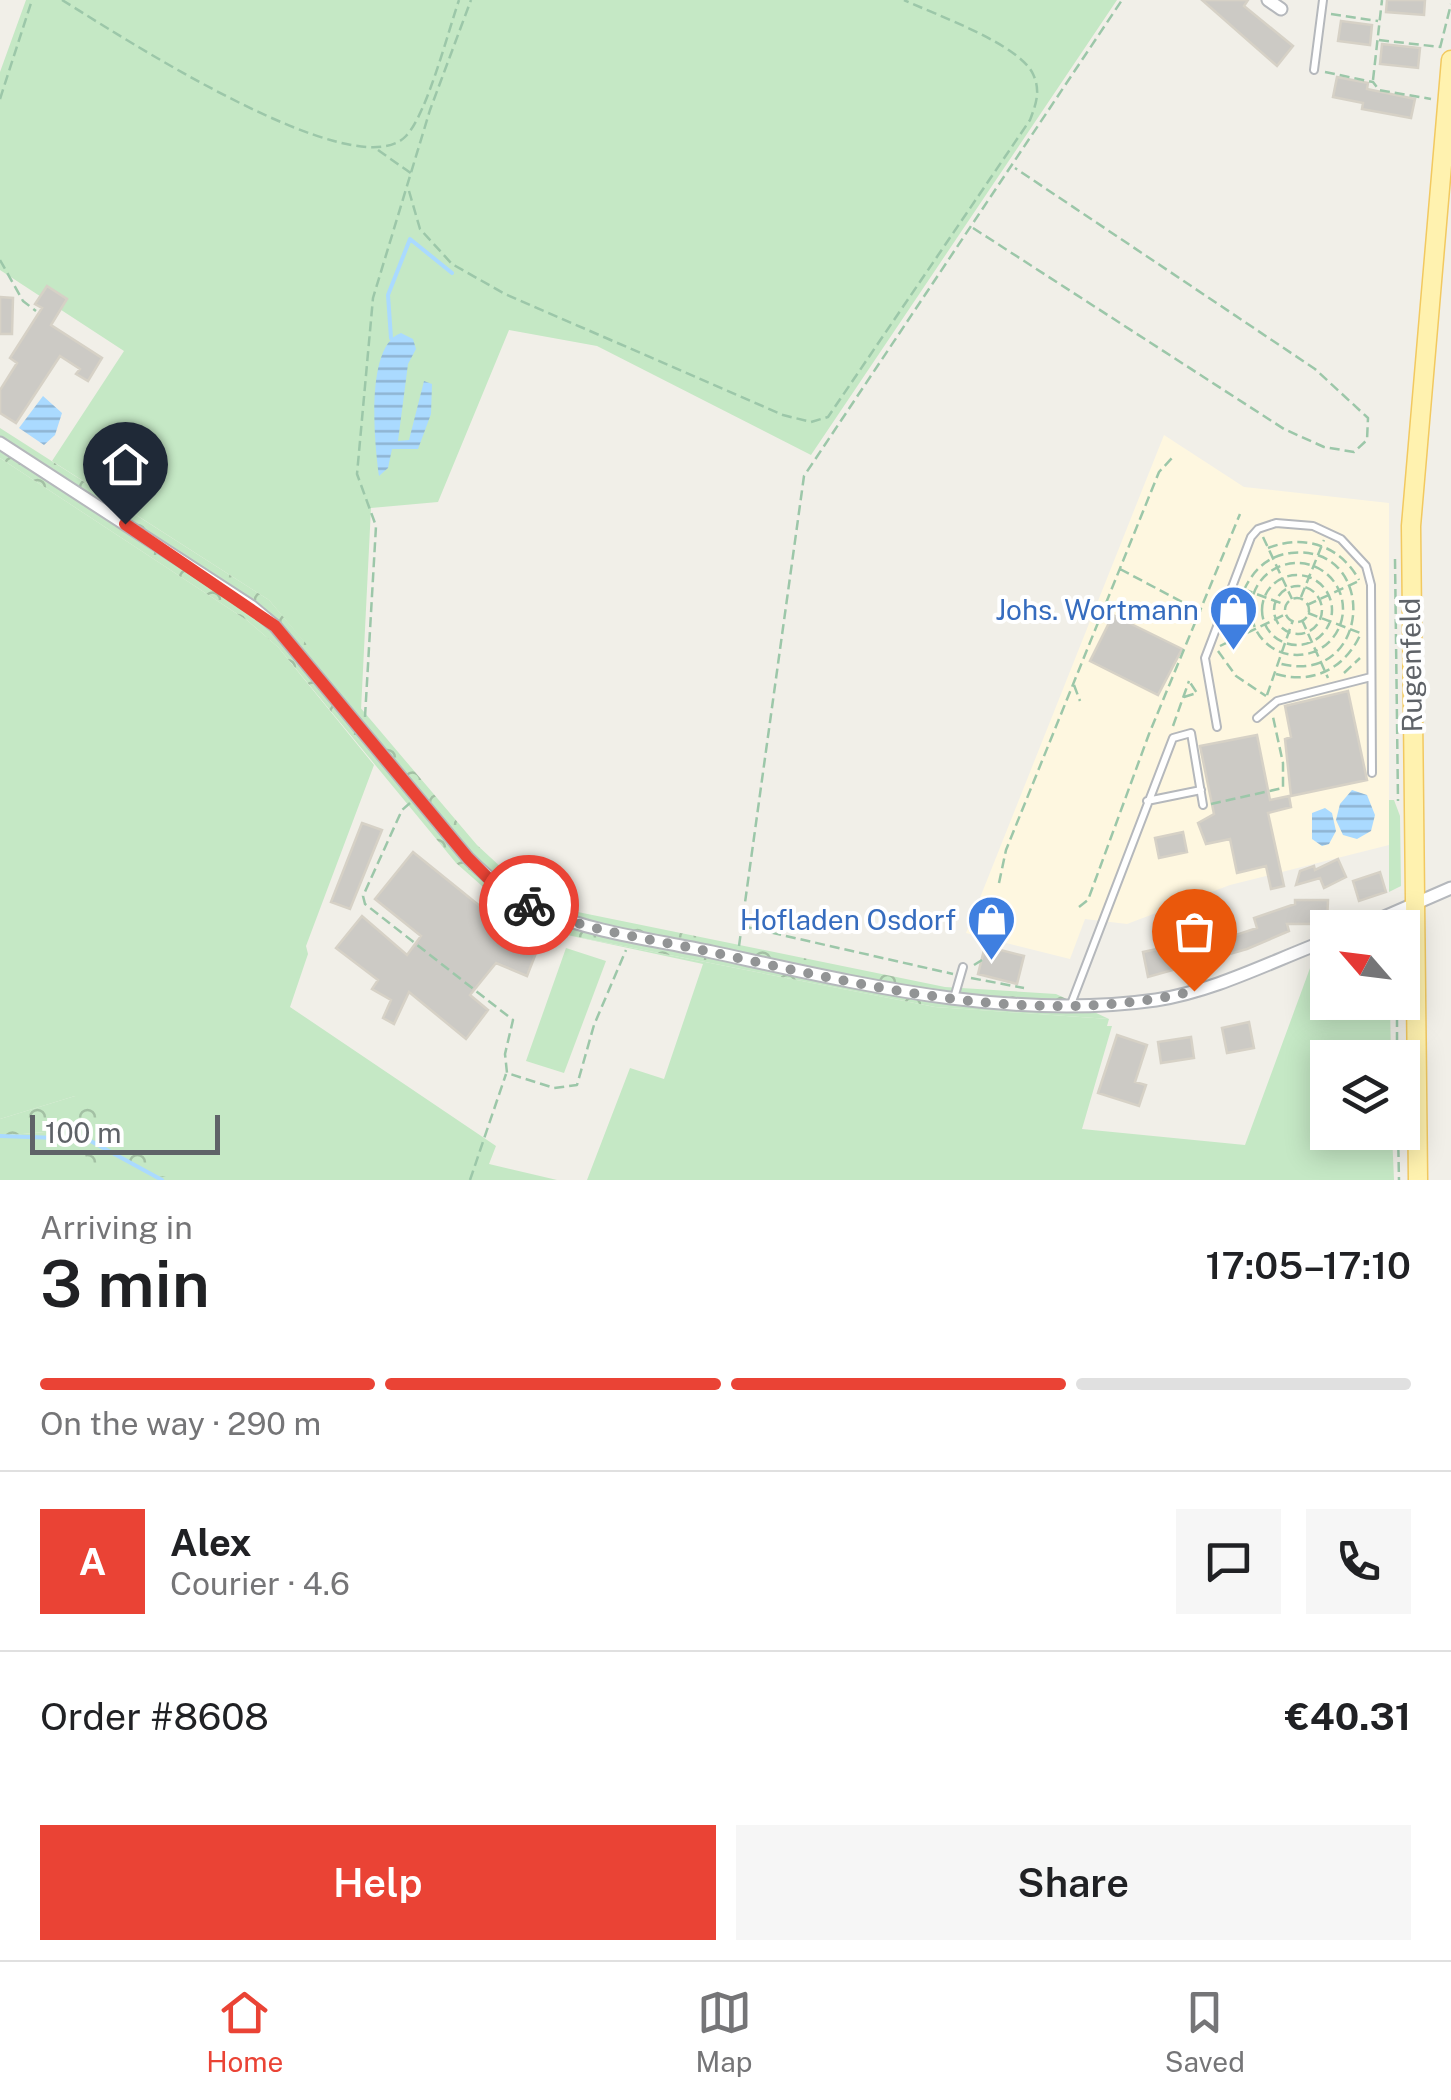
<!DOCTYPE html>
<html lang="en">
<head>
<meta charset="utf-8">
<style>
	:root { --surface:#fff; --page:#f6f6f6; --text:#202124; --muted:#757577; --line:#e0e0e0; --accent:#ea4335 }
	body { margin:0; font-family:"Public Sans",sans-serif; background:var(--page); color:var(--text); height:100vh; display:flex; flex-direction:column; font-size:38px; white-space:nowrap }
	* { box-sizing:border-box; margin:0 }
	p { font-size:32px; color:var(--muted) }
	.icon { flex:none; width:55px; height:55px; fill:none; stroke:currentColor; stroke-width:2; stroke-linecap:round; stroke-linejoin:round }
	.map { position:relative; height:1180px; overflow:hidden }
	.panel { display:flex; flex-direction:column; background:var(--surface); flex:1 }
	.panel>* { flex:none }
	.needle { width:65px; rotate:298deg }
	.controls { position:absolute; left:1310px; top:910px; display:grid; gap:20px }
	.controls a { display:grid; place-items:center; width:110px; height:110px; border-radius:0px; background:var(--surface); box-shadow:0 5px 25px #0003; font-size:50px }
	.scale { position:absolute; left:30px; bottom:25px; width:190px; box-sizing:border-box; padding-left:10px; border:5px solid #5f6368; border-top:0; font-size:28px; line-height:35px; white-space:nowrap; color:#5f6368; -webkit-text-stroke:8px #fff; paint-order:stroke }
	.pin { position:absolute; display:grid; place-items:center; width:85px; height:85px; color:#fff; margin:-102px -42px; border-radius:50% 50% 50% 0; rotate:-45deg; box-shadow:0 0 10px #0007 }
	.pin .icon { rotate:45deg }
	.courier { position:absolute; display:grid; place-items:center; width:100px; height:100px; margin:-50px; border:8px solid #ea4335; border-radius:50%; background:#fff; color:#222; box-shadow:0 2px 12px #0007 }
	.overview em { font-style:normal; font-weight:600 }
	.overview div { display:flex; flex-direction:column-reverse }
	.overview { display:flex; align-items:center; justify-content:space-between; height:170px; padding:0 40px }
	h1 { font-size:65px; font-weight:600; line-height:75px }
	.bar { display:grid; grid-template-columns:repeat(4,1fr); gap:15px 10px; align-content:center; height:120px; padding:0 40px }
	.bar i { height:12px; border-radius:8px; background:var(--line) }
	.bar .active { background:var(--accent) }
	.bar p { grid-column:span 4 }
	.line { display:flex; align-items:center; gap:25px; padding:0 40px; border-top:2px solid var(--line) }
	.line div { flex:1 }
	.round { display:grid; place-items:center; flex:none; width:105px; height:105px; border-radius:0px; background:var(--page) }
	.cta { display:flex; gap:20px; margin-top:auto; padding:20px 40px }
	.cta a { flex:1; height:115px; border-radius:0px; background:var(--accent); color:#fff; font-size:40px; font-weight:600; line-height:115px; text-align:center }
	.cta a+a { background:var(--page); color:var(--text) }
	.tab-bar { display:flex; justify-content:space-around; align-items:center; height:140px; border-top:2px solid var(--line); background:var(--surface); font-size:28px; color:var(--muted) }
	.tab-bar a { display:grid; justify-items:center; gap:5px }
	.tab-bar .active { color:var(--accent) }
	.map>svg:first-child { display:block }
	.commercial { fill:#fef7e0 }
	.grass { fill:#c5e8c5 }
	.forest { fill:url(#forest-crowns) }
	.water { fill:url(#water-rules) }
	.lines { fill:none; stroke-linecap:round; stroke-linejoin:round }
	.stream { stroke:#aadaff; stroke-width:4 }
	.building { fill:#cccac5; stroke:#d6d1c6; stroke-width:2.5 }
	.service-casing { stroke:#b5b8bc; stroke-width:10 }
	.minor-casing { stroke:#b5b8bc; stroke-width:15 }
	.primary-casing { stroke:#f2c960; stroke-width:21 }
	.path { stroke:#9cc7a9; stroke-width:2.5; stroke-dasharray:10 5; stroke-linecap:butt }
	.service { stroke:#fff; stroke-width:6 }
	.minor { stroke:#fff; stroke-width:11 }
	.primary { stroke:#fff2af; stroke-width:18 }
	.done { stroke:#929495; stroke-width:10; stroke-dasharray:0 18 }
	.route { stroke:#ea4335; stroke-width:12 }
	.labels { text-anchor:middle; stroke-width:8; stroke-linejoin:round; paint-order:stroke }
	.shop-label { font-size:28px; fill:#366cbe; stroke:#fff; text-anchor:end }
	.street-label { font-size:28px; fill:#5f6368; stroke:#fff }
</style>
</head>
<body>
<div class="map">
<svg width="1451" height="1180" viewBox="0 0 1451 1180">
	<defs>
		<pattern id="forest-crowns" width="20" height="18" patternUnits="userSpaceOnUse" patternTransform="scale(2.5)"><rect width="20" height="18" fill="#c5e8c5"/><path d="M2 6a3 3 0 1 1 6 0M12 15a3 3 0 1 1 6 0" fill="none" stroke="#a3c0a4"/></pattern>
		<pattern id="water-rules" width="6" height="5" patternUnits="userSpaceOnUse" patternTransform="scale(2.5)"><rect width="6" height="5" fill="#aadaff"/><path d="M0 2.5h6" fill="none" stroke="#8eb4d2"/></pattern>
	</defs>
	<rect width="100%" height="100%" fill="#f1efe8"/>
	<path class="commercial" d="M1164,435L1244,487L1389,503V845L1230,885L1127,924L1085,919L1070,959L966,933Z"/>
	<path class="grass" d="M26,0H1117L811,455L597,346L509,330L438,502L371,508L361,710L269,600L52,461L124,351L0,270V72Z
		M0,458L248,621L278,647L374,765L306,946L308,954L290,1007L496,1146L489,1164L557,1180H0V1136L79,1129L75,1096L0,1119Z
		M1389,800H1394L1400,816L1401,886L1389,892Z
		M567,935L935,1007L1109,1019L1107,1026H1112L1082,1129L1245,1145L1313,960L1327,955L1328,1002L1390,1003L1391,1057L1328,1058V1132L1392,1133L1394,1180H587L630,1068L664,1079L703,964Z
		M566,948L606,961L564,1073L526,1061Z"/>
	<path class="forest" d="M0,428L269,600L477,845L518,883L568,910L945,987L1056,994L1109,1019L935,1007L567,935L507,908L456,863L278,647L248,621L0,458Z
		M75,1096L87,1105L176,1176L127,1180L88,1165L78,1129L0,1136V1119Z"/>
	<path class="water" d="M401,333L413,339L416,349L408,364L398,441L409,440L424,381L432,384L431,414L418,449H392L388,468L379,476C375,447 364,346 401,333Z
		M43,396L62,413L55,435L44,445L19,428Z
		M1352,790L1367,795L1375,815L1371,831L1357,839L1343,835L1336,820L1340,804Z
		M1325,808L1332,813L1336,831L1329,844L1322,846L1312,839V813Z"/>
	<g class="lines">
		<path class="stream" d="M391,338L388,295L410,239L452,273
			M0,1136L87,1139L162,1180"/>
	</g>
	<path class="building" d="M1202,0H1248L1244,6L1293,46L1277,66Z
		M1387,0H1425L1424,15L1386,12Z
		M1341,21L1372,25L1370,45L1338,41Z
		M1382,44L1420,48L1418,68L1380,64Z
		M1337,77L1368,83L1367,89L1415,99L1411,118L1362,109L1363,103L1333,97Z
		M47,286L67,299L51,325L102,358L88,381L76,374L80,369L60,356L16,423L0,413V390L17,363L10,358L42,308L35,304Z
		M0,297L13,298L12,334H0Z
		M1113,615L1182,649L1158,695L1090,661Z
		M1348,691L1367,780L1291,796L1285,739L1291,737L1285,706Z
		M1257,735L1270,800L1289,796L1291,807L1268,813L1284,886L1271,889L1266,866L1237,873L1230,839L1206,844L1198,823L1214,814L1200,746Z
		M362,823L382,830L350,909L331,902Z
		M1183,832L1187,852L1159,858L1155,838Z
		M413,852L517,936L511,944L536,953L527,976L496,963L470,995L488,1010L466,1039L409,992L394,1024L383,1018L391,1000L372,989L378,980L336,948L362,916L407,955L421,936L375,899Z
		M1338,859L1346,877L1324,888L1320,878L1296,885L1300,871L1314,866L1315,870Z
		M1380,872L1386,892L1359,901L1353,881Z
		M1295,900H1328L1327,924H1287L1289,931L1247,949L1148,977L1143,952L1171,946L1169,938L1183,934L1186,945L1220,939L1214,918L1229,913L1236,935L1257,928L1254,918L1295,904Z
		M985,946L1024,956L1017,984L978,974Z
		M1249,1022L1254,1048L1227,1053L1222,1028Z
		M1117,1035L1147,1045L1135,1082L1146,1085L1139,1106L1098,1093Z
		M1191,1037L1194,1058L1161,1063L1158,1042Z"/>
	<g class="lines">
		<defs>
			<path id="service" d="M1314,70L1323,0
				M1257,718L1277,701L1371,677
				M1217,727L1205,658L1251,537L1258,529L1276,523L1313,526L1341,539L1366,566L1371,585L1372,773
				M1147,801L1201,790
				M954,998L963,967
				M1071,1004L1173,738L1191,733L1203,805"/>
			<path id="minor" d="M1268,0L1281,9
				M0,443L251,606L275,626L468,858C490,880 513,899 542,911C595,933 656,940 712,952C856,983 1007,1021 1156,1000C1215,991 1272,961 1328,940
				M1359,928L1451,888"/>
			<path id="primary" d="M1418,1180L1411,526L1451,60"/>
		</defs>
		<use href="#service" class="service-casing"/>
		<use href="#minor" class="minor-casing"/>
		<use href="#primary" class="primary-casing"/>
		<path class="path" d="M62,0C116,33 355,190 406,136C427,114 448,32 459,0
			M1331,14L1378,21
			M1379,40L1440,47
			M1440,48L1451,4
			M1325,72L1373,82L1379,90L1431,99
			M1373,80L1382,0
			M0,99L32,0
			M378,150L412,174
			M409,191L420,229L452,264L505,294L783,415L811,422L828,417L1030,120C1036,104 1041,91 1033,74C1019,44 936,15 904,0
			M973,228L1284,429L1324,447L1354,452L1367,440L1368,418L1315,369L1015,168
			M0,260L23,301L36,311
			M1263,537L1292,599
			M1268,548C1304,534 1340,545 1359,580
			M1395,559L1398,801
			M1251 609a46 46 0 1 1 92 0a46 46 0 1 1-92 0Z
			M1120,569L1201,612
			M1262 610a35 35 0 1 1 70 0a35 35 0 1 1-70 0Z
			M1274 610a24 24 0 1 1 48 0a24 24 0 1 1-48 0Z
			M1243,589L1286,605
			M1244,590C1253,570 1269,555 1291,553C1380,543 1372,690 1278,663
			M1301,597L1324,540
			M1285 610a12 12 0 1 1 24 0a12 12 0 1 1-24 0Z
			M1307,605L1359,581
			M1308,613L1363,634
			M1302,620L1328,678
			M1220,646L1286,614
			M1218,651L1236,676L1266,696
			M1344,673L1360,658
			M1276,674C1313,685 1346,668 1361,633
			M1074,685L1080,701
			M1267,695L1293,620
			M1184,697L1197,693L1189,681
			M365,717L376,526L357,474L373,298L430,110L471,0
			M1173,726L1189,681
			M410,803L402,810L363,896L365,904L513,1020L505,1054L507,1073L554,1088L577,1085L594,1025L626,950
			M1211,804L1283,788V763L1273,717
			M999,883L1006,850L1159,472L1172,458
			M1079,907L1088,900L1149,734L1240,514
			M742,926L953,974
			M739,946L804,476L1122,0
			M974,965L982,960
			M971,978L1024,988
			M1397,1002V1058
			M1398,1132L1399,1180
			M470,1180L506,1074"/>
		<use href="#service" class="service"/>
		<use href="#minor" class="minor"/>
		<use href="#primary" class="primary"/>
	</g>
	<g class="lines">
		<path class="done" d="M529,905C583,931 648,938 706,951C864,985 1033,1030 1194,991"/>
		<path class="route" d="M125,524L275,626L468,858L490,880L529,905"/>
	</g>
	<defs>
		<symbol id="shop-pin" viewBox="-11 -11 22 30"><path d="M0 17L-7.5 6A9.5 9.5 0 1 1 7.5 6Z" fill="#3f7fe0" stroke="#fff"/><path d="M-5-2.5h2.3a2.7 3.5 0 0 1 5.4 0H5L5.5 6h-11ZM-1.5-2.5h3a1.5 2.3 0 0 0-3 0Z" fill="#fff"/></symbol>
	</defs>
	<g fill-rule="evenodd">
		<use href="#shop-pin" x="1206" y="582" width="55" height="75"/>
		<use href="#shop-pin" x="964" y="892" width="55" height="75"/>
	</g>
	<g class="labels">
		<g class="shop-label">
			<text x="1199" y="620">Johs. Wortmann</text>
			<text x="956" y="930">Hofladen Osdorf</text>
		</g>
		<g class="street-label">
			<text transform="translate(1411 665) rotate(-91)" y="10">Rugenfeld</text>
		</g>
	</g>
</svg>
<div class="controls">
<a><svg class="needle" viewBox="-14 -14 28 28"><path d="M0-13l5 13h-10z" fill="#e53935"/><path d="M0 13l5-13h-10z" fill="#757577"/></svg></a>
<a><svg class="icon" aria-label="layers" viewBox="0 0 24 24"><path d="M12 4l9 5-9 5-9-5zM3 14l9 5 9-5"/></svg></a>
</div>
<div class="scale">100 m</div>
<div class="pin" style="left:1194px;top:991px;background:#ea580c"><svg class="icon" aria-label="bag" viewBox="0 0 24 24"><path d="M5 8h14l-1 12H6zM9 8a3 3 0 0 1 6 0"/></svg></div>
<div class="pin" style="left:125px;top:524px;background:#1f2937"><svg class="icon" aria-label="home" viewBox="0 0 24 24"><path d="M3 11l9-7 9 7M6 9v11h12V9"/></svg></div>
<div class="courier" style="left:529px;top:905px"><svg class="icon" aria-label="bike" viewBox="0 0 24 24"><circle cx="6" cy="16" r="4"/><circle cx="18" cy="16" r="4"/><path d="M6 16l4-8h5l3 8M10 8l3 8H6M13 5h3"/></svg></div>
</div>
<section class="panel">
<div class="overview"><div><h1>3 min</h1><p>Arriving in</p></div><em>17:05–17:10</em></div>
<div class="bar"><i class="active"></i><i class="active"></i><i class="active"></i><i></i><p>On the way · 290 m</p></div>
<div class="line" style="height:180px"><b class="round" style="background:var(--accent);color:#fff">A</b><div><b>Alex</b><p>Courier · 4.6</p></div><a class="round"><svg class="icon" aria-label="chat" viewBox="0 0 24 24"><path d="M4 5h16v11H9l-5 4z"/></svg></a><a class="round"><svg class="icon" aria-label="phone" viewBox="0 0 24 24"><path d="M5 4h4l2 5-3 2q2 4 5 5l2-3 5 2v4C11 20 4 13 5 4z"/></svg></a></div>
<div class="line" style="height:130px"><div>Order #8608</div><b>€40.31</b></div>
<div class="cta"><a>Help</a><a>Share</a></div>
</section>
<nav class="tab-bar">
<a class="active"><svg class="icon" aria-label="home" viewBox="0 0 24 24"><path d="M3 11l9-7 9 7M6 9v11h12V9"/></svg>Home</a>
<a><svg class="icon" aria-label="map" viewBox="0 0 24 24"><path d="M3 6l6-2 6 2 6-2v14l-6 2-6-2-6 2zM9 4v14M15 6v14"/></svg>Map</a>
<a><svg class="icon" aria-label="saved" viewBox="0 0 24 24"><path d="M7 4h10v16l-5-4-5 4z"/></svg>Saved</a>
</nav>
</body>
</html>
